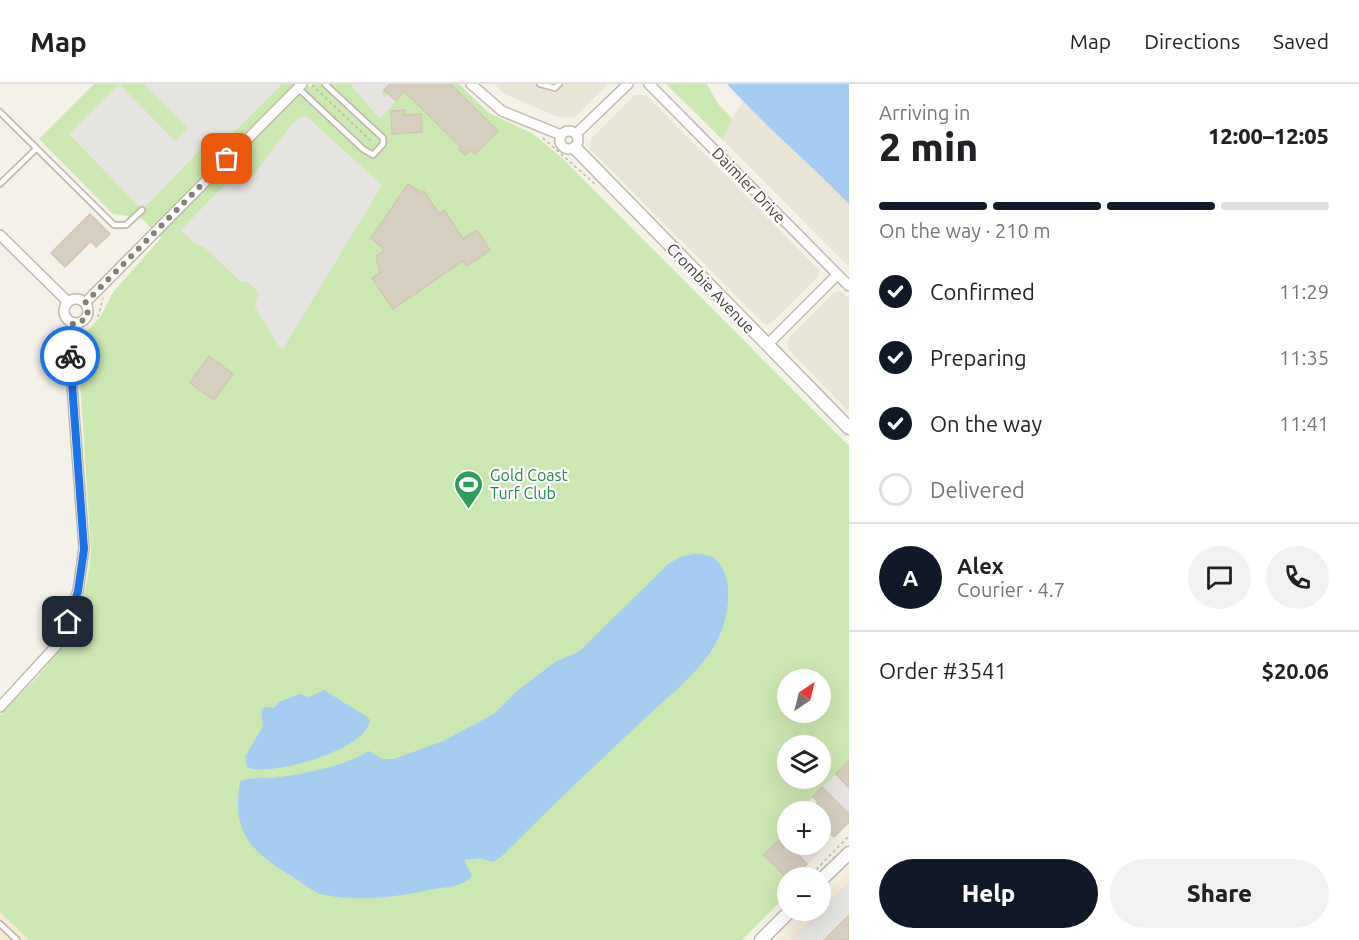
<!DOCTYPE html>
<html lang="en">
<head>
<meta charset="utf-8">
<style>
	:root { --surface:#fff; --page:#f2f2f2; --text:#202124; --muted:#757577; --line:#e0e0e0; --accent:#111827 }
	body { margin:0; font-family:Ubuntu,sans-serif; background:var(--page); color:var(--text); height:100vh; display:flex; flex-direction:column; font-size:22px; white-space:nowrap }
	* { box-sizing:border-box; margin:0 }
	p { font-size:20px; color:var(--muted) }
	.icon { flex:none; width:33px; height:33px; fill:none; stroke:currentColor; stroke-width:2; stroke-linecap:round; stroke-linejoin:round }
	.map { position:relative; flex:1; overflow:hidden }
	.details { display:flex; flex-direction:column; background:var(--surface); width:510px }
	.details>* { flex:none }
	.needle { width:39px; rotate:35deg }
	.fabs { position:absolute; left:777px; top:585px; display:grid; gap:12px }
	.fabs a { display:grid; place-items:center; width:54px; height:54px; border-radius:50%; background:var(--surface); box-shadow:0 6px 24px #0002; font-size:30px }
	.pin { position:absolute; display:grid; place-items:center; width:51px; height:51px; color:#fff; margin:-26px; border-radius:12px; box-shadow:0 3px 9px #0006 }
	.courier { position:absolute; display:grid; place-items:center; width:60px; height:60px; margin:-30px; border:4px solid #1a73e8; border-radius:50%; background:#fff; color:#222; box-shadow:0 2px 8px #0007 }
	.summary em { font-style:normal; font-weight:800 }
	.summary div { display:flex; flex-direction:column-reverse }
	.summary { display:flex; align-items:center; justify-content:space-between; height:102px; padding:0 30px }
	h1 { font-size:39px; font-weight:800; line-height:45px }
	.bar { display:grid; grid-template-columns:repeat(4,1fr); gap:9px 6px; align-content:center; height:72px; padding:0 30px }
	.bar i { height:8px; border-radius:4px; background:var(--line) }
	.bar .selected { background:var(--accent) }
	.bar p { grid-column:span 4 }
	.line { display:flex; align-items:center; gap:15px; padding:0 30px; border-top:2px solid var(--line) }
	.line div { flex:1 }
	.round { display:grid; place-items:center; flex:none; width:63px; height:63px; border-radius:32px; background:var(--page) }
	ol { padding:0 30px; list-style:none }
	li { display:flex; align-items:center; gap:18px; height:66px }
	li p { margin-inline-start:auto }
	li .icon { padding:6px; border-radius:50%; background:var(--accent); color:#fff; stroke-width:4 }
	li:last-child { color:var(--muted) }
	li i { width:33px; height:33px; border:3px solid var(--line); border-radius:50% }
	.cta { display:flex; gap:12px; margin-top:auto; padding:12px 30px }
	.cta a { flex:1; height:69px; border-radius:36px; background:var(--accent); color:#fff; font-size:24px; font-weight:800; line-height:69px; text-align:center }
	.cta a+a { background:var(--page); color:var(--text) }
	header { display:flex; align-items:center; gap:36px; box-sizing:border-box; height:84px; padding:0 30px; background:var(--surface); border-bottom:2px solid var(--line) }
	header strong { font-size:28px }
	nav { display:flex; gap:33px; margin-inline-start:auto; font-size:21px }
	main { display:flex; flex:1; min-height:0 }
	.map>svg:first-child { display:block }
	.residential { fill:#e8e4d6 }
	.commercial { fill:#f6ead4 }
	.green { fill:#cce8b1; fill-rule:evenodd }
	.parking { fill:#e5e4e0 }
	.water { fill:#a5cdf1 }
	.building { fill:#d6cebe; stroke:#d1c6b1; stroke-width:1.5 }
	.lines { fill:none; stroke-linecap:round; stroke-linejoin:round }
	.service-casing { stroke:#c0baab; stroke-width:8 }
	.minor-casing { stroke:#c0baab; stroke-width:12 }
	.tertiary-casing { stroke:#c0baab; stroke-width:15 }
	.path { stroke:#c2b79c; stroke-width:1.5; stroke-dasharray:3 3; stroke-linecap:butt }
	.service { stroke:#fff; stroke-width:4.5 }
	.minor { stroke:#fff; stroke-width:9 }
	.tertiary { stroke:#fff; stroke-width:12 }
	.done { stroke:#847f75; stroke-width:6; stroke-dasharray:0 10.8 }
	.route { stroke:#1a73e8; stroke-width:8 }
	.labels { text-anchor:middle; stroke-width:4.5; stroke-linejoin:round; paint-order:stroke }
	.street-label { font-size:16px; fill:#484237; stroke:#fff }
	.leisure-label { font-size:16px; fill:#27864d; stroke:#fff; text-anchor:start }
</style>
</head>
<body>
<header>
<strong>Map</strong>
<nav><a>Map</a><a>Directions</a><a>Saved</a></nav>
</header>
<main>
<div class="map">
<svg width="849" height="856" viewBox="0 0 849 856">
	<rect width="100%" height="100%" fill="#f4f1e8"/>
	<path class="residential" d="M494,0H608L574,34L558,33L505,10Z
		M635,11H646L819,186L818,193L771,239L767,241L761,237L590,65L591,55Z
		M743,18L849,120V183L723,56L732,34Z
		M840,207L849,214V328L789,266L787,260L789,254L835,208Z"/>
	<path class="commercial" d="M849,787V856H779L809,827L820,826L821,815Z
		M0,828L14,841L29,856H0Z"/>
	<path class="green" d="M94,0H307L310,3L314,0H459L489,29L533,50L561,73L849,362V677L799,727L788,728L787,747L764,771L787,794V811L742,856H29L0,828V631C55,576 83,550 91,468L78,266L79,257L100,233L114,207L161,154L141,134L113,130L39,55ZM788,596H820V628H788ZM788,662H820V694H788Z
		M666,0H707L718,20L732,34L723,56Z"/>
	<path class="parking" d="M119,0L175,57L188,44L144,0H282L213,69L205,61L142,126L69,50Z
		M350,0H390L381,9L385,13L388,10L396,17L380,35Z
		M306,32L382,101L283,265L278,261L255,223L258,208L248,198L240,197L205,164L192,157L181,146L242,83L253,92L290,42L301,33Z
		M836,690L849,704V730L822,703Z
		M821,751L828,759L808,780L791,761H820Z
		M849,797V829L821,856H789Z"/>
	<path class="water" d="M727,0H849V120C809,79 765,42 727,0Z
		M695,470C711,470 719,474 725,490C732,511 727,537 717,557C703,586 663,617 640,639C593,683 547,727 502,772L493,778L480,774L464,776L472,792C462,804 443,803 429,806C396,813 358,818 325,811C314,809 302,799 293,793C252,769 231,749 240,698C249,692 263,695 273,694C304,690 342,683 369,667L382,675H394L443,657L494,630L517,607L555,578L580,567L668,480L682,472Z
		M324,606L367,633L370,636C368,666 267,694 247,683L245,673L263,642L261,626L265,623L274,624L279,618L299,610L309,613Z"/>
	<path class="building" d="M390,0H450L498,47L475,70L471,66L465,71L459,65L461,63L404,7L396,17L384,6Z
		M405,26V31L421,30L422,48L392,50L391,27Z
		M408,100L422,109L424,107L439,130L444,126L463,155L477,146L490,166L467,182L463,177L393,225L372,194L380,189L376,172L385,166L371,154Z
		M90,130L110,150L96,163L91,157L65,183L51,169Z
		M209,272L233,290L214,316L190,299Z
		M849,677V704L836,690Z
		M822,703L849,730V738L834,753L820,739V728L814,723L818,718L813,713Z
		M788,747V760L807,780L793,794H787L764,771Z
		M849,831V856H824Z"/>
	<g class="lines">
		<defs>
			<path id="service" d="M540,0L555,4L559,0
				M298,4L363,65L373,71L383,60V54L325,0
				M0,28L114,141H126L142,126
				M0,100L36,65
				M0,840L17,856"/>
			<path id="minor" d="M471,0L502,27L561,51
				M649,0L849,202
				M560 56a9 9 0 1 1 18 0a9 9 0 1 1-18 0Z
				M576,50L628,0
				M0,151L68,218
				M64 227a12 12 0 1 1 24 0a12 12 0 1 1-24 0Z
				M85,219L302,0
				M767,261L837,191
				M0,623L56,562L78,507L84,464L69,261L73,239"/>
			<path id="tertiary" d="M575,64L849,344
				M820,797L849,769
				M761,856L791,826"/>
		</defs>
		<use href="#service" class="service-casing"/>
		<use href="#minor" class="minor-casing"/>
		<use href="#tertiary" class="tertiary-casing"/>
		<path class="path" d="M312,1L372,58
			M543,54L596,101
			M98,233L103,214
			M808,794L849,752
			M820,811L826,806
			M800,832L805,826"/>
		<use href="#service" class="service"/>
		<use href="#minor" class="minor"/>
		<use href="#tertiary" class="tertiary"/>
	</g>
	<g class="lines">
		<path class="done" d="M70,272L69,261L73,239L85,236L88,230L85,219L227,75"/>
		<path class="route" d="M68,538L78,507L84,465L70,272"/>
	</g>
	<defs>
		<symbol id="stadium-pin" viewBox="-11 -11 22 30"><path d="M0 17L-7.5 6A9.5 9.5 0 1 1 7.5 6Z" fill="#2e9e5b" stroke="#fff"/><path d="M0-5a6.5 5 0 1 0 0 10a6.5 5 0 1 0 0-10ZM-3.5-1.8h7v3.6h-7Z" fill="#fff"/></symbol>
	</defs>
	<g fill-rule="evenodd">
		<use href="#stadium-pin" x="452" y="384" width="33" height="45"/>
	</g>
	<g class="labels">
		<g class="street-label">
			<text transform="translate(749 101) rotate(46)" y="6">Daimler Drive</text>
			<text transform="translate(711 204) rotate(46)" y="6">Crombie Avenue</text>
		</g>
		<g class="leisure-label">
			<text x="490" y="397">Gold Coast<tspan x="490" dy="18">Turf Club</tspan></text>
		</g>
	</g>
</svg>
<div class="fabs">
<a><svg class="needle" viewBox="-14 -14 28 28"><path d="M0-13l5 13h-10z" fill="#e53935"/><path d="M0 13l5-13h-10z" fill="#757577"/></svg></a>
<a><svg class="icon" aria-label="layers" viewBox="0 0 24 24"><path d="M12 4l9 5-9 5-9-5zM3 14l9 5 9-5"/></svg></a>
<a>+</a>
<a>−</a>
</div>
<div class="pin" style="left:227px;top:75px;background:#ea580c"><svg class="icon" aria-label="bag" viewBox="0 0 24 24"><path d="M5 8h14l-1 12H6zM9 8a3 3 0 0 1 6 0"/></svg></div>
<div class="pin" style="left:68px;top:538px;background:#1f2937"><svg class="icon" aria-label="home" viewBox="0 0 24 24"><path d="M3 11l9-7 9 7M6 9v11h12V9"/></svg></div>
<div class="courier" style="left:70px;top:272px"><svg class="icon" aria-label="bike" viewBox="0 0 24 24"><circle cx="6" cy="16" r="4"/><circle cx="18" cy="16" r="4"/><path d="M6 16l4-8h5l3 8M10 8l3 8H6M13 5h3"/></svg></div>
</div>
<section class="details">
<div class="summary"><div><h1>2 min</h1><p>Arriving in</p></div><em>12:00–12:05</em></div>
<div class="bar"><i class="selected"></i><i class="selected"></i><i class="selected"></i><i></i><p>On the way · 210 m</p></div>
<ol>
<li><svg class="icon" aria-label="check" viewBox="0 0 24 24"><path d="M5 12l5 5 9-10"/></svg>Confirmed<p>11:29</p></li>
<li><svg class="icon" aria-label="check" viewBox="0 0 24 24"><path d="M5 12l5 5 9-10"/></svg>Preparing<p>11:35</p></li>
<li><svg class="icon" aria-label="check" viewBox="0 0 24 24"><path d="M5 12l5 5 9-10"/></svg>On the way<p>11:41</p></li>
<li><i></i>Delivered</li>
</ol>
<div class="line" style="height:108px"><b class="round" style="background:var(--accent);color:#fff">A</b><div><b>Alex</b><p>Courier · 4.7</p></div><a class="round"><svg class="icon" aria-label="chat" viewBox="0 0 24 24"><path d="M4 5h16v11H9l-5 4z"/></svg></a><a class="round"><svg class="icon" aria-label="phone" viewBox="0 0 24 24"><path d="M5 4h4l2 5-3 2q2 4 5 5l2-3 5 2v4C11 20 4 13 5 4z"/></svg></a></div>
<div class="line" style="height:78px"><div>Order #3541</div><b>$20.06</b></div>
<div class="cta"><a>Help</a><a>Share</a></div>
</section>
</main>
</body>
</html>
